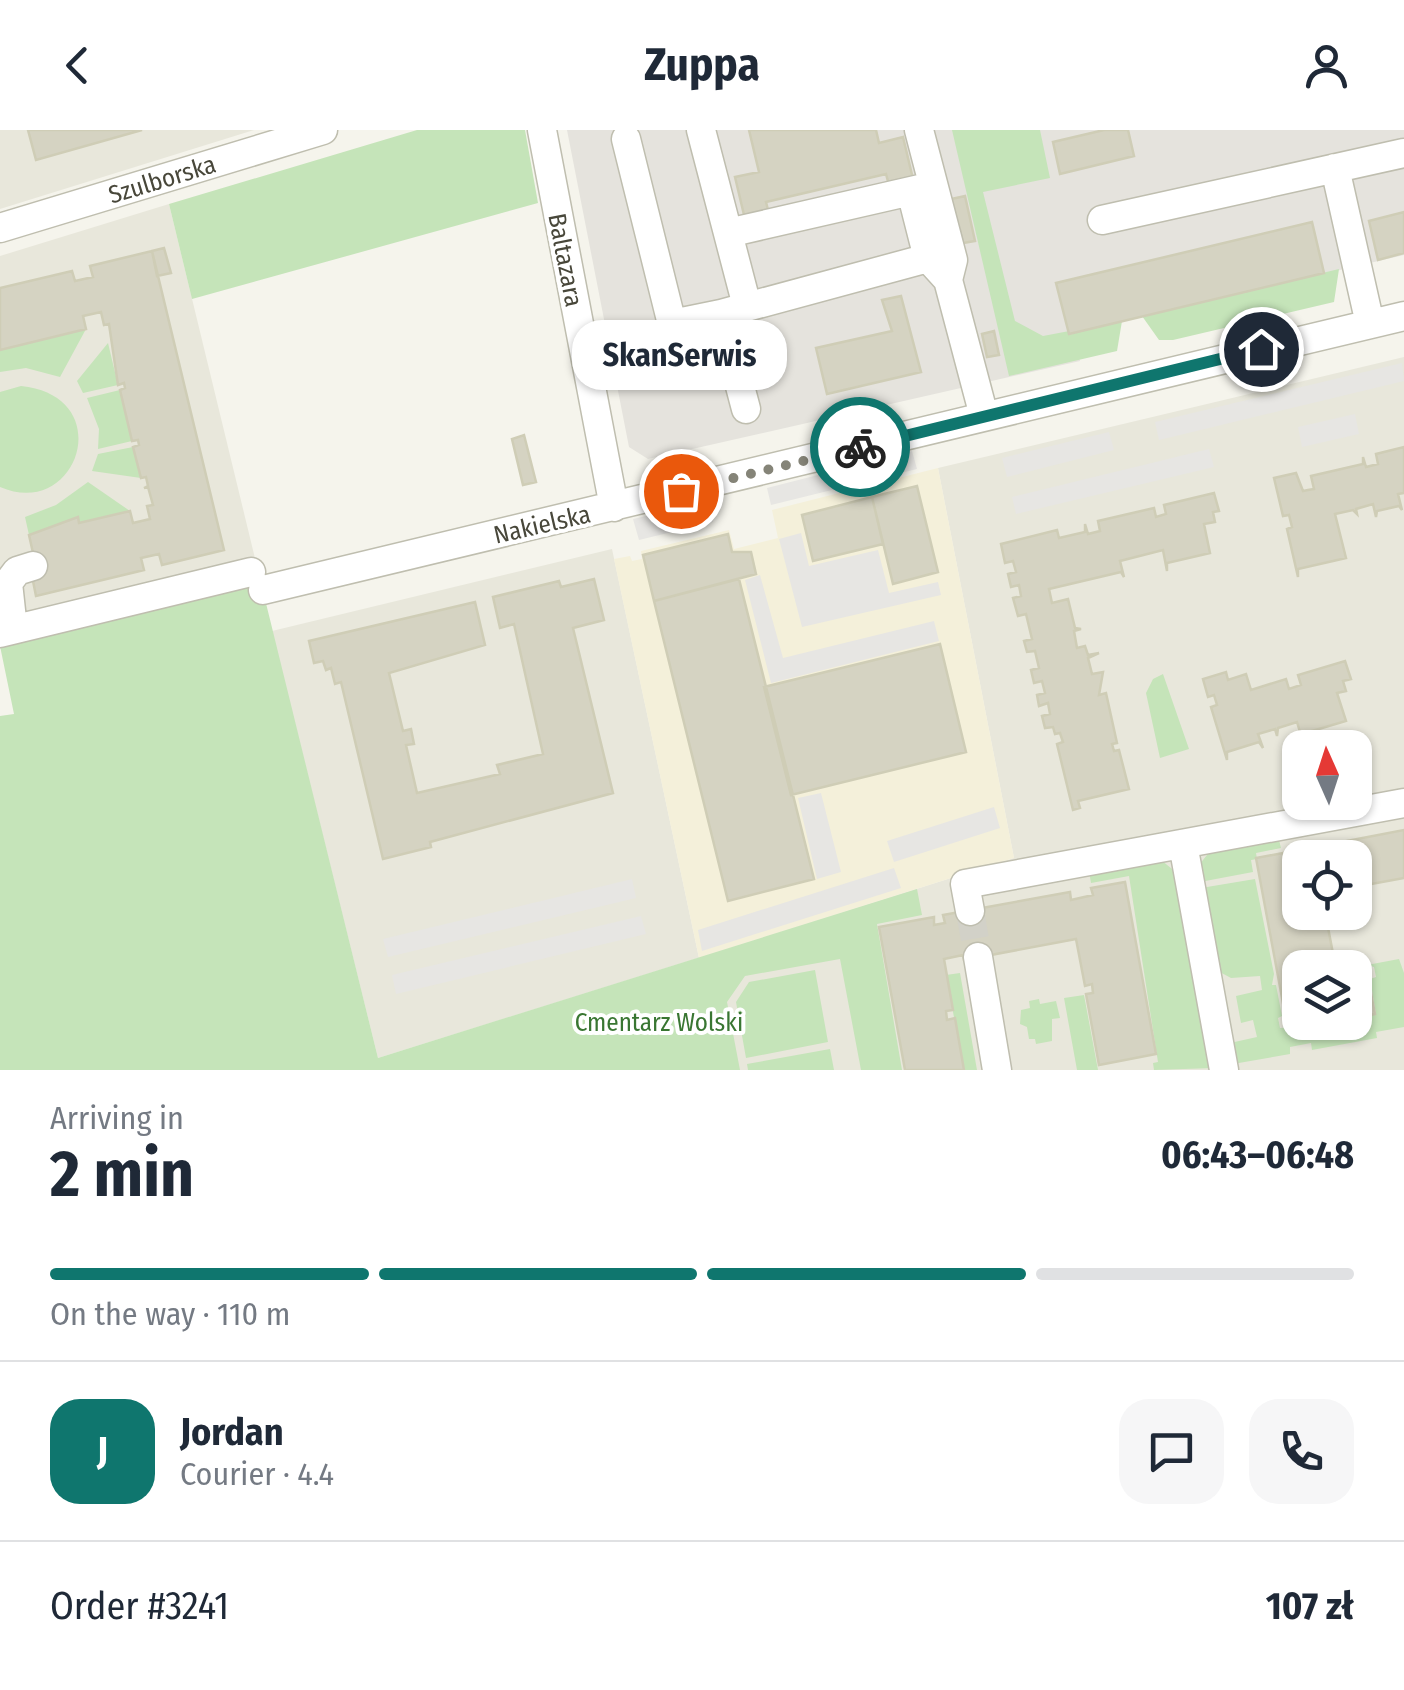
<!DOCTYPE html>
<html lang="en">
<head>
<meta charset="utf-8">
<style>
	:root { --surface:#fff; --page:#f6f6f7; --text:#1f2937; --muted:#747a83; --line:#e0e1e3; --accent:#0f766e }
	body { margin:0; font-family:"Fira Sans Condensed",sans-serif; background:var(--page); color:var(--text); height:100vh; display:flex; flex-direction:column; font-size:38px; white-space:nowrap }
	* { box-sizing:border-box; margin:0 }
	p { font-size:32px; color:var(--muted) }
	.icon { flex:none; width:55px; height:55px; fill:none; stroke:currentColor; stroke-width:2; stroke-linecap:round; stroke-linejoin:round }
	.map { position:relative; height:940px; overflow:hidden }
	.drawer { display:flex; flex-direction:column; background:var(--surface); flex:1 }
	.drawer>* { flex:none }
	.needle { width:65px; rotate:357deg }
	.controls { position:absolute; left:1282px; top:600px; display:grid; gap:20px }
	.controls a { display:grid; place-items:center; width:90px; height:90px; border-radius:20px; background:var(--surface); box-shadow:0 2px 8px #0004; font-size:50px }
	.pin { position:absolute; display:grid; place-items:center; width:85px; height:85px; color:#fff; margin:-42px; border:5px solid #fff; border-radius:50%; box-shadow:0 2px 10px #0007 }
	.courier { position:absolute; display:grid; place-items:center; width:100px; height:100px; margin:-50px; border:8px solid #0f766e; border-radius:50%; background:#fff; color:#222; box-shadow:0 2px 12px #0007 }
	.bubble { position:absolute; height:70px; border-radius:30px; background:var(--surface); box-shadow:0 2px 8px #0004; font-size:32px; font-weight:700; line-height:70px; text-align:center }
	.summary em { font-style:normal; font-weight:700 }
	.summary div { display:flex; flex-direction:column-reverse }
	.summary { display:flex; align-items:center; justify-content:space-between; height:170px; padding:0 50px }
	h1 { font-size:65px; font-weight:700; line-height:75px }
	.bar { display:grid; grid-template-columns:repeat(4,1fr); gap:15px 10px; align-content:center; height:120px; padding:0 50px }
	.bar i { height:12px; border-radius:8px; background:var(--line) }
	.bar .on { background:var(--accent) }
	.bar p { grid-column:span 4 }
	.line { display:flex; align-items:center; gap:25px; padding:0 50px; border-top:2px solid var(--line) }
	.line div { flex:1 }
	.round { display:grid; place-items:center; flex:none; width:105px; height:105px; border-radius:30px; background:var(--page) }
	header { display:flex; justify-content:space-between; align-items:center; height:130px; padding:0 50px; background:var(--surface); font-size:45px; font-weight:700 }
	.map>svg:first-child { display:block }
	.residential { fill:#e8e7db; fill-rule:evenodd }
	.commercial { fill:#f4f0da }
	.industrial { fill:#e5e3dd }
	.green { fill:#c5e4b9 }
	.parking { fill:#e7e6e3 }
	.building { fill:#d5d3c2; stroke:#cfcdb6; stroke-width:2.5 }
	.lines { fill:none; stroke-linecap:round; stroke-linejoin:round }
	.minor-tunnel { stroke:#d2d1c8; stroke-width:28; stroke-dasharray:28 14; stroke-linecap:butt }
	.minor-casing { stroke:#bfbeaf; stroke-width:31 }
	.minor { stroke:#fff; stroke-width:28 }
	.done { stroke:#858478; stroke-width:10; stroke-dasharray:0 18 }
	.route { stroke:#0f766e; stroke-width:12 }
	.labels { text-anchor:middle; stroke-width:8; stroke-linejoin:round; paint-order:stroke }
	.street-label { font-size:25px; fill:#48473a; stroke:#fff }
	.park-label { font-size:25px; fill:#397632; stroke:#fff }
</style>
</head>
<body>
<header><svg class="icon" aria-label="back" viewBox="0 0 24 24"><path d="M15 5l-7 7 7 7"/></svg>Zuppa<svg class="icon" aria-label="person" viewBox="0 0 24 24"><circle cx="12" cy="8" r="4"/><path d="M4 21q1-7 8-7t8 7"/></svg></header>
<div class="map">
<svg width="1404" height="940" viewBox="0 0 1404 940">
	<rect width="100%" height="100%" fill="#f5f4ec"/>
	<path class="residential" d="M0,0H254L0,79Z
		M169,74L261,453L0,516V126Z
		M1404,227V940H719L698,828L378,928L272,501L612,419L699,828L1014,728L938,338ZM1300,618H1355V672H1300ZM1300,728H1355V782H1300ZM1300,838H1355V892H1300Z"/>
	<path class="commercial" d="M938,338L1014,728L699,828L614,429L630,426L632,431L642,429L641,421L729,400L734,419L778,408L772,380Z"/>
	<path class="industrial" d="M567,0H1404V125L1073,203L1080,231L648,329L629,317Z"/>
	<path class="green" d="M417,0H525L538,73L192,169L169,74Z
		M952,0H1040L1050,48L983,62L1015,191L1043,206L1122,191L1117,221L1009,246Z
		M1339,139L1334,172L1173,210H1159L1142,186Z
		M86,199L60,247L26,238L0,242V220Z
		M108,213L118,255L83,263L77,251Z
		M21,256C119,266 78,391 0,357V262Z
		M120,260L132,311L98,319L99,299L87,268Z
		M133,317L141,348L92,341L98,324Z
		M88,352L130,381L79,393L77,388L29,405L25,387L56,375Z
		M261,453L378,928L917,759L922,785L877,794L902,940H861L840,829L745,846L727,872L740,940H0V586L14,584L0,516Z
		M1163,544L1189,619L1160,628L1146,563L1153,549Z
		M1278,706L1281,718L1256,723L1257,729L1251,730L1253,742L1200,752L1199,735L1211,720Z
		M1161,730L1177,743L1214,938L1154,940L1153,933L1158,932L1129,746L1091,753L1089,741Z
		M1255,749L1274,844L1272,855H1276L1282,886L1278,888L1280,898L1355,892V888L1376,884L1370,849L1376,847L1374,837L1367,835L1399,829L1404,843V897L1376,902L1377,908L1312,920L1311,913L1290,917V924L1233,934L1230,913L1257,907L1253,890L1241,893L1236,866L1262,860L1260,846L1231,848L1216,840L1201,758Z
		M815,840L828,912L746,928L736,872L749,852Z
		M960,843L977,940H964L946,845Z
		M1084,865L1098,940H1077L1064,868Z
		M1039,869L1040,874L1056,871L1060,888L1052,889V911L1036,914L1035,909H1029L1027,897L1020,894L1021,880L1030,878L1029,871Z
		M830,919L834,940H748L747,934Z"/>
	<path class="parking" d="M1402,233L1404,251L1159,310L1155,292Z
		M1355,284L1359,304L1302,317L1298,297Z
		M1109,302L1114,320L1007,347L1002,328Z
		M1209,319L1214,337L1016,384L1012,367Z
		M912,321L917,339L771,375L767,358Z
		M707,372L713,392L639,410L633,389Z
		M801,403L809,436L878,420L889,463L938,452L941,465L802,497L779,409Z
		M760,445L783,528L934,491L939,511L771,553L745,450Z
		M821,663L841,742L817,749L798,668Z
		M994,677L1000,698L894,732L887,711Z
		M894,738L901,758L702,821L698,800Z
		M632,749L636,768L388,827L383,809Z
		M641,786L646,804L396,864L392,845Z"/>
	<path class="building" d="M28,0H142L36,30Z
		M749,0H876L879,13L903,7L913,49L889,55L886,44L766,72L769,84L745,89L735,47L759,42Z
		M1104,0H1128L1134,26L1060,44L1053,12Z
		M965,66L975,111L963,113L960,100L954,101L947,70Z
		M1404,82V123L1378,130L1369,91Z
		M1312,92L1324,143L1069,204L1056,153Z
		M164,118L171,143L157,146L152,121Z
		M152,121L224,420L162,435L159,424L141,428L144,440L36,466L32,446L38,445L29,405L78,387L79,393L130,381L133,393L150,389L147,376L153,375L148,357L144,358L148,356L146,347L141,348L133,317L139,315L138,310L132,311L120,260L125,258L124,253L118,255L109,194L104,195L101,182L83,186L86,199L0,220V158L72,141L75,151L93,147L90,136Z
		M901,166L921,242L827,264L816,218L892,201L882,170Z
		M994,201L999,225L987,227L982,204Z
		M524,305L536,352L523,355L512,309Z
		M1404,317V363L1398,364L1402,380L1399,376L1377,381L1376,387L1373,374L1356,379L1357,384L1353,380L1335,384L1346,428L1298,439V447L1287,399L1292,397L1289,385L1283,386L1274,348L1296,343L1303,361L1308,360L1314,359L1311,346L1363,334V327L1366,337L1378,334L1376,324Z
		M917,356L938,442L893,454L872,367Z
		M1214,363L1219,381L1213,382L1215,392L1204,394L1210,423L1167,433V441L1163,420L1120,431L1124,447L1121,442L1049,459L1052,473L1068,469L1075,498L1081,499L1074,501L1077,518L1085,516L1088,525L1099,523L1088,528L1092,544L1103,542L1099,565L1106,563L1117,613L1112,614L1114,621L1119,620L1129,659L1078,671L1080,678L1073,680L1057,614L1063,612L1060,603L1055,604L1053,597L1045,598L1042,586L1050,584L1048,573L1039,576L1037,565L1045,563L1042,551L1034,553L1031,540L1039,538L1035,521L1027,522L1024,511L1032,509L1026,484L1018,486L1013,468L1021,466L1019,455L1011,457L1008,444L1016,442L1013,431L1005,433L1001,414L1057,400L1059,408L1085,402V394L1088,404L1100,401L1098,391L1154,378L1156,387L1166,384L1164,375Z
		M872,367L883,414L813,431L802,385Z
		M728,404L732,422H751L756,444L654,471L643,425Z
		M594,449L604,490L573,498L613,663L430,712L431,717L383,729L341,552L335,554L331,538L326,540L323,531L314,533L309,511L475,472L485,515L389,543L403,601L411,599L414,614L406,615L417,663L500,644L497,635L543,624L514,494L500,498L493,467L559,451L561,457Z
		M739,449L814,749L728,771L654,471Z
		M940,514L966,622L791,665L764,557Z
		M1345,531L1351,549L1343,551L1346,561L1337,563L1346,591L1302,604L1303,612L1297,592L1278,598L1277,606L1275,599L1258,604L1263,618L1259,612L1227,622V630L1211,577L1217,575L1214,565L1208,567L1203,549L1226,542L1228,550L1246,544L1251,560L1286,549L1289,559L1301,555L1298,545Z
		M1404,700V748L1355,757V728H1300V782H1325L1335,834L1300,838V892H1328L1288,900L1256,728L1283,723L1284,730L1301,727L1300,720Z
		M1125,752L1156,924L1099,935L1086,864L1093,863L1092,854L1085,856L1076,809L964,830L963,825L944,829L953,880L946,881L947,890L955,888L964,940H905L879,797L934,787V795L945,793L943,785L1070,762L1071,770L1093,765L1091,758Z
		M1366,837L1375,884L1355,888V839Z"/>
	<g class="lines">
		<path class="minor-tunnel" d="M970,781L978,827"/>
		<defs>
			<path id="minor" d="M542,0L614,377
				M701,0L747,176
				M919,0L953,130L948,150L984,286
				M626,9L672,194L721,184
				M1335,38L1370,194
				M911,61L928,128
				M1102,90L1404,23
				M0,98L323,0
				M728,103L933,56
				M746,279L721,184L928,128L948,150
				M263,460L1404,186
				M13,499L8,453L17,441L33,436
				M0,503L251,442
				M1183,714L1224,940
				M970,781L965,754L1404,673
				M978,827L997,940"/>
		</defs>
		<use href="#minor" class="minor-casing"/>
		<use href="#minor" class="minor"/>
	</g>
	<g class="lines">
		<path class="done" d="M681,361L860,317"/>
		<path class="route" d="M860,317L1261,219"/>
	</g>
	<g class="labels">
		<g class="street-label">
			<text transform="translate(162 49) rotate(-17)" y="9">Szulborska</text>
			<text transform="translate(566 130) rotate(79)" y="9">Baltazara</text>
			<text transform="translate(542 394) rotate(-13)" y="9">Nakielska</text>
		</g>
		<g class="park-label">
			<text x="659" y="901">Cmentarz Wolski</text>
		</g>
	</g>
</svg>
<div class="controls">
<a><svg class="needle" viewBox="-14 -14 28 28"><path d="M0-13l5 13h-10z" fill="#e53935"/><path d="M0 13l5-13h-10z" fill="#747a83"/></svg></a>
<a><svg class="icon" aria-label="locate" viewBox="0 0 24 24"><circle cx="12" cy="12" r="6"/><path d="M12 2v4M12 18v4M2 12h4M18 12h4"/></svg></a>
<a><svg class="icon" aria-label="layers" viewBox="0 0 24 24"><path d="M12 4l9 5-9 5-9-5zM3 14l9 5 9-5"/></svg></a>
</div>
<div class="pin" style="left:681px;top:361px;background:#ea580c"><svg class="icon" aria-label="bag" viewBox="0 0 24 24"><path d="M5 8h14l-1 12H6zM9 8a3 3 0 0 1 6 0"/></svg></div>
<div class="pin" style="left:1261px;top:219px;background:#1f2937"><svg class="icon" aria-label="home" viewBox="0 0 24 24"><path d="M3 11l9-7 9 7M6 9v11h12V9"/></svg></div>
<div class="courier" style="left:860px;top:317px"><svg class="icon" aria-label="bike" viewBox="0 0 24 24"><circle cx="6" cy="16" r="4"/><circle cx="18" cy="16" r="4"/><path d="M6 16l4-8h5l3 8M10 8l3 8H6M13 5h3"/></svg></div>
<div class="bubble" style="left:572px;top:190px;width:215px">SkanSerwis</div>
</div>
<section class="drawer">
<div class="summary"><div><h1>2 min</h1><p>Arriving in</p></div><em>06:43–06:48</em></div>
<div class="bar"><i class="on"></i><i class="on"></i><i class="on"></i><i></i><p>On the way · 110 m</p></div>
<div class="line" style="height:180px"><b class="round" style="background:var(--accent);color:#fff">J</b><div><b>Jordan</b><p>Courier · 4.4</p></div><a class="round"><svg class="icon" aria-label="chat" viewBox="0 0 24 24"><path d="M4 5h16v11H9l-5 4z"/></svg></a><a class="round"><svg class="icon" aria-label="phone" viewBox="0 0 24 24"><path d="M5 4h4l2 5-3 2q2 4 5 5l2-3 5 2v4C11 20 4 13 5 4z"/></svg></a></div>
<div class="line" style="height:130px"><div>Order #3241</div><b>107 zł</b></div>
</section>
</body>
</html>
